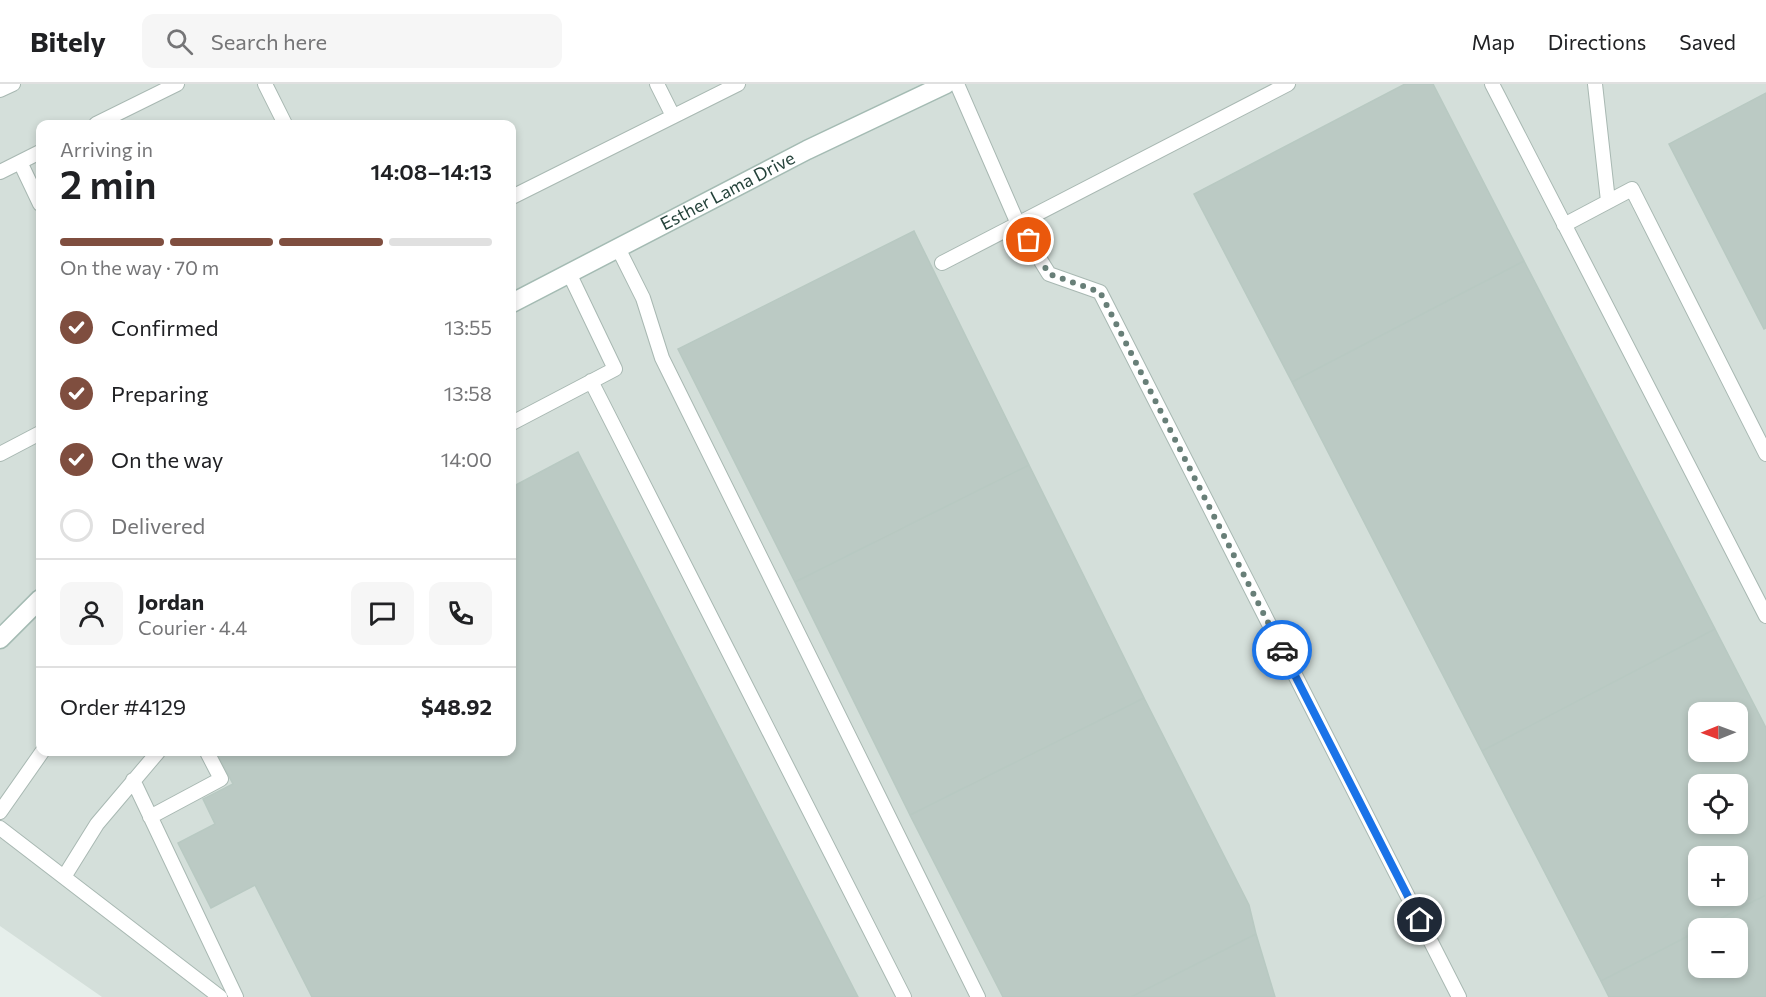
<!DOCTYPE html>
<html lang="en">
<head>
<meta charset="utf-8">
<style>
	:root { --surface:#fff; --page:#f6f6f6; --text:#202124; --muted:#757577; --line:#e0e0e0; --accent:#7f4e3f }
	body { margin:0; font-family:Commissioner,sans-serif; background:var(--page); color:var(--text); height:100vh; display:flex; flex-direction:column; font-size:22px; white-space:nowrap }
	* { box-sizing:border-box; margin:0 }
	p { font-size:20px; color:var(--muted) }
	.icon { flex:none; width:33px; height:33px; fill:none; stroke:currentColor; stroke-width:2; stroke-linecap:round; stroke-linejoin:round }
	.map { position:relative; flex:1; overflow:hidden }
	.sheet { position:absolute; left:36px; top:36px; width:480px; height:636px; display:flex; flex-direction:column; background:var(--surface); border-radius:12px; box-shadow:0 3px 9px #0003 }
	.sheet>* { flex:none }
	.needle { width:39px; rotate:269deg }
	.controls { position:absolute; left:1688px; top:618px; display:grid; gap:12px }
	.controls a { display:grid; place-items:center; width:60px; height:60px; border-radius:12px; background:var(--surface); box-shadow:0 3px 9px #0003; font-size:30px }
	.pin { position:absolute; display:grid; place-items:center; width:51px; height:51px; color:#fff; margin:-26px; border:3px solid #fff; border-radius:50%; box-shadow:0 2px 6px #0007 }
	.courier { position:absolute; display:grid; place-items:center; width:60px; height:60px; margin:-30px; border:4px solid #1a73e8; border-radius:50%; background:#fff; color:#222; box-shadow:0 2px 8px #0007 }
	.headline em { font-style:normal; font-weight:600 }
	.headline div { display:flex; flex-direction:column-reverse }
	.headline { display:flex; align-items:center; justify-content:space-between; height:102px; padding:0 24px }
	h1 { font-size:39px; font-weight:600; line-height:45px }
	.bar { display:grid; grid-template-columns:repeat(4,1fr); gap:9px 6px; align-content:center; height:72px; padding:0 24px }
	.bar i { height:8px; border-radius:4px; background:var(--line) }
	.bar .current { background:var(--accent) }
	.bar p { grid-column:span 4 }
	.line { display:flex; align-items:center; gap:15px; padding:0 24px; border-top:2px solid var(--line) }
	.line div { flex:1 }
	.round { display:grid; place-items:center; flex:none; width:63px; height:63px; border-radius:12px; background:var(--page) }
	ol { padding:0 24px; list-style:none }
	li { display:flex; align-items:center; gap:18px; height:66px }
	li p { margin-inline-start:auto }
	li .icon { padding:6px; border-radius:50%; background:var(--accent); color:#fff; stroke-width:4 }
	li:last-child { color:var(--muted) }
	li i { width:33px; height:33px; border:3px solid var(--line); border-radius:50% }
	header { display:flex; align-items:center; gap:36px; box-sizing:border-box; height:84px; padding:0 30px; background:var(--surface); border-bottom:2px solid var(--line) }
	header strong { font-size:28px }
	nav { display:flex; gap:33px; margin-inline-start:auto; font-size:21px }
	.search { width:420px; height:54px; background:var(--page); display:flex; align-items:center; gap:15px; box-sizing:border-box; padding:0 21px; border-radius:12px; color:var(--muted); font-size:22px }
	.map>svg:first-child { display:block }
	.built { fill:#d4dfda; fill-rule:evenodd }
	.building { fill:#bbcac4; stroke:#b8c9c2; stroke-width:1.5; fill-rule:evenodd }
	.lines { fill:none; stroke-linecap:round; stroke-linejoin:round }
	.lane-casing { stroke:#a8b8b2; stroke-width:16 }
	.secondary-casing { stroke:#a4bbb3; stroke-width:21 }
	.lane { stroke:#fff; stroke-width:14 }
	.secondary { stroke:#fff; stroke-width:18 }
	.done { stroke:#687f78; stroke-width:6; stroke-dasharray:0 10.8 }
	.route { stroke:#1a73e8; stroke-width:8 }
	.labels { text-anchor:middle; stroke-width:6; stroke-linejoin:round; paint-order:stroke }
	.street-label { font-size:18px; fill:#24423a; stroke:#f7fbf9 }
</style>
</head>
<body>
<header>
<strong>Bitely</strong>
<div class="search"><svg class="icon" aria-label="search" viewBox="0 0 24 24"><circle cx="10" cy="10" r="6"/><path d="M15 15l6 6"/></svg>Search here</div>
<nav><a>Map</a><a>Directions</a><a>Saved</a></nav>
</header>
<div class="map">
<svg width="1766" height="913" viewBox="0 0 1766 913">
	<rect width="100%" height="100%" fill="#e6efeb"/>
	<path class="built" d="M0,0H1766V913H102L0,842ZM40,40H512V668H40ZM1698,628H1737V668H1698ZM1698,700H1737V740H1698ZM1698,772H1737V812H1698ZM1698,844H1737V884H1698Z"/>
	<path class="building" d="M1405,0H1433L1524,177L1292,298L1194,110Z
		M1766,9V244L1764,245L1669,60Z
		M914,147L1029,381L795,498L678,265Z
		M1524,177L1715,545L1482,667L1292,298Z
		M578,368L858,913H312L255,801L211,824L178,759L215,740L203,715L233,700L216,668H512V403Z
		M1029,381L1144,614L910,731L795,498Z
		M1715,545L1766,644V811L1702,844H1698V847L1601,897L1482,667ZM1698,628H1737V668H1698ZM1698,700H1737V740H1698ZM1698,772H1737V812H1698Z
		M1144,614L1249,821L1256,850L1131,913H1003L910,731Z
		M1766,811V913H1609L1601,897L1698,847V884H1737V844H1702Z
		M1256,850L1275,913H1131Z"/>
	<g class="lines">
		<defs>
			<path id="lane" d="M265,0L285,40
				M657,0L673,32
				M957,0L1018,140L1049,190L1100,208L1459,913
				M1492,0L1766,532
				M1595,0L1608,117
				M0,6L13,0
				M96,40L177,0
				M20,78L40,120
				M0,88L40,68
				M512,113L738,0
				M1564,141L1632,105L1766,370
				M618,164L643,214L662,274L978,913
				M942,179L1288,0
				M591,297L904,913
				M512,339L615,285L569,189
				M0,370L40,349
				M133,696L236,913
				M0,728L42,668
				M150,733L221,695L207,668
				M0,744L220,913
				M64,793L97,740L158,668"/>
			<g id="secondary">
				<path id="s1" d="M512,219L807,66L946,0"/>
				<path d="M0,555L40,515"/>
			</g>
		</defs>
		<use href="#lane" class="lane-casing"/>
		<use href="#secondary" class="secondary-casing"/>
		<use href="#lane" class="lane"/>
		<use href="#secondary" class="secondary"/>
	</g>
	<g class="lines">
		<path class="done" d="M1029,156L1049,190L1100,208L1282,566"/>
		<path class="route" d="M1282,566L1420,836"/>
	</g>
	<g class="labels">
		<g class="street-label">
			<text dy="6" stroke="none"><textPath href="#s1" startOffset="243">Esther Lama Drive</textPath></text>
		</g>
	</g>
</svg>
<div class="controls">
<a><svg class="needle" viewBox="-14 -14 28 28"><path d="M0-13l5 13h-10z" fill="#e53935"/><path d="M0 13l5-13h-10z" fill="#757577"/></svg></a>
<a><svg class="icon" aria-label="locate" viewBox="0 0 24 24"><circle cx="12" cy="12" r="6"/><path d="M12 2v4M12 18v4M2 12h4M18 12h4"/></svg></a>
<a>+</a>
<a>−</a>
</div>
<div class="pin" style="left:1029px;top:156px;background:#ea580c"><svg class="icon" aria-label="bag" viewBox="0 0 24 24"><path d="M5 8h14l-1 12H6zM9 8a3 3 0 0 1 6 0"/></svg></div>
<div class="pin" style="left:1420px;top:836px;background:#1f2937"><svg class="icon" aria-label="home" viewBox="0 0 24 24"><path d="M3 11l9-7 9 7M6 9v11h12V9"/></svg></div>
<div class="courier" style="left:1282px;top:566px"><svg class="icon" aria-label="car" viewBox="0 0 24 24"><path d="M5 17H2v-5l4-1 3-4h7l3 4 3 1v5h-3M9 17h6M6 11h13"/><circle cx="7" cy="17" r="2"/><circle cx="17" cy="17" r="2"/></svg></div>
<section class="sheet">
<div class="headline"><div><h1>2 min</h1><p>Arriving in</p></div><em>14:08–14:13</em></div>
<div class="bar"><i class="current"></i><i class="current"></i><i class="current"></i><i></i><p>On the way · 70 m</p></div>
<ol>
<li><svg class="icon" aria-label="check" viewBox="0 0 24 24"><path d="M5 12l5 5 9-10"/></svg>Confirmed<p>13:55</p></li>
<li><svg class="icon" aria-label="check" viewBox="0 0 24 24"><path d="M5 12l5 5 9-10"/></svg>Preparing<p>13:58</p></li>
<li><svg class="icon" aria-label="check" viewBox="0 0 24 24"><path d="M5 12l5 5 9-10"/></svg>On the way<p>14:00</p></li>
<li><i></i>Delivered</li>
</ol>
<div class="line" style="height:108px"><a class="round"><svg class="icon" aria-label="person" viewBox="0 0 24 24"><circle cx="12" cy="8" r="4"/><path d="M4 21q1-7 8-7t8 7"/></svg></a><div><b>Jordan</b><p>Courier · 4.4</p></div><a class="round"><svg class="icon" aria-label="chat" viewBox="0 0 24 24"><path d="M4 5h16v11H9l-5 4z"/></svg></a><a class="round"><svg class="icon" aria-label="phone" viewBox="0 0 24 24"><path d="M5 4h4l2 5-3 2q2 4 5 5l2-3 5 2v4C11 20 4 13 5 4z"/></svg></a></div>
<div class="line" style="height:78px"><div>Order #4129</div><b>$48.92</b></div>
</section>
</div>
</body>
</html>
